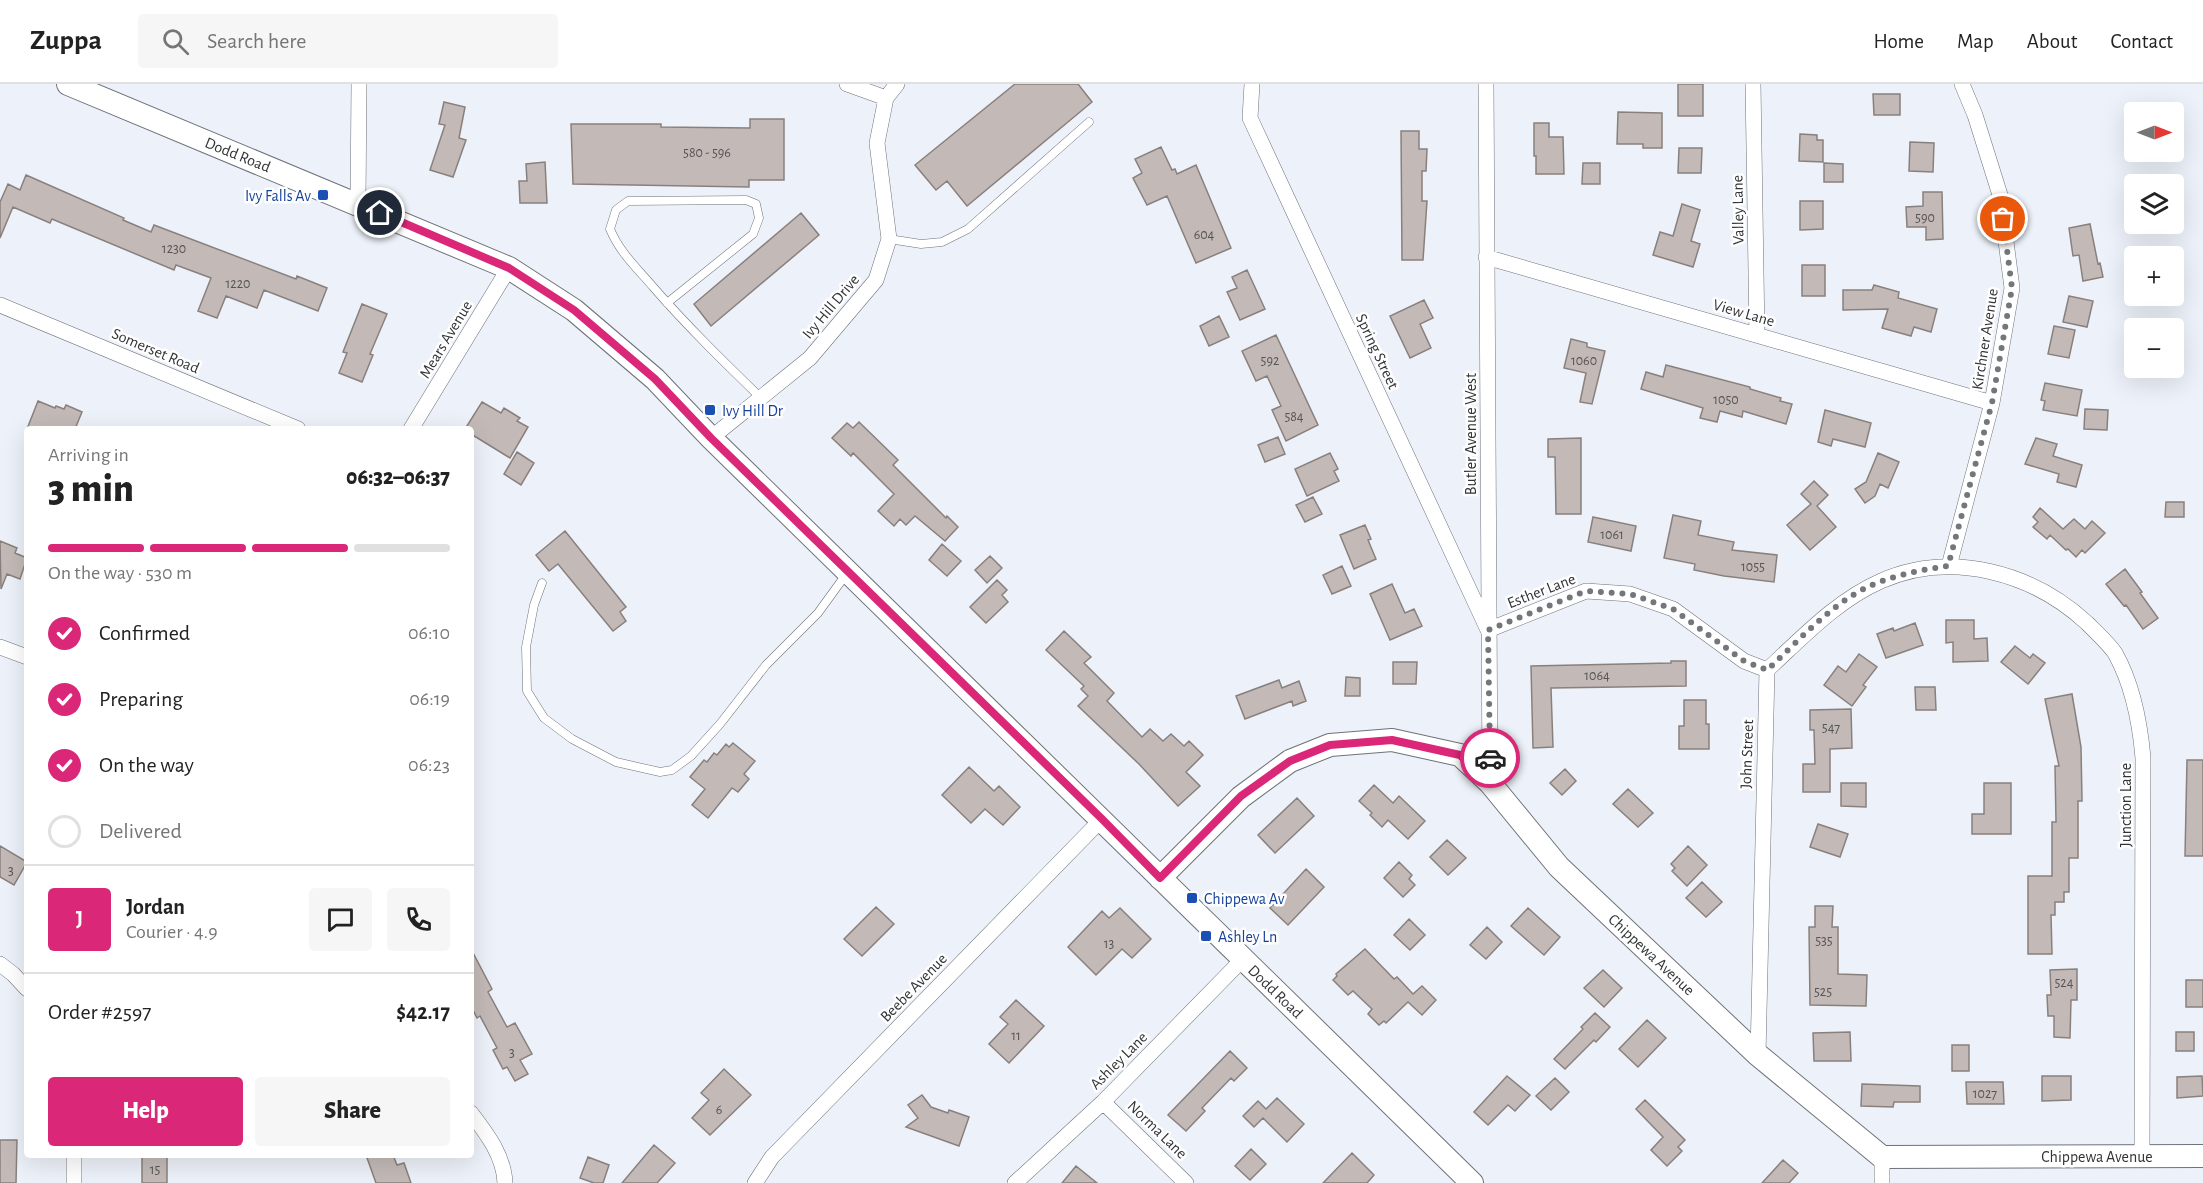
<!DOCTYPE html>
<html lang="en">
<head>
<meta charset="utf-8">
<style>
	:root { --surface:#fff; --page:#f6f6f6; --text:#222; --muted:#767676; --line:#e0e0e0; --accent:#db2777 }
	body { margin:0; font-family:"Alegreya Sans",sans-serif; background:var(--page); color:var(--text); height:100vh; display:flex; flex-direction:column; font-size:22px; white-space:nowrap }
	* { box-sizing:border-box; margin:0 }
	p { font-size:20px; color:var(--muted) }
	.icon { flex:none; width:33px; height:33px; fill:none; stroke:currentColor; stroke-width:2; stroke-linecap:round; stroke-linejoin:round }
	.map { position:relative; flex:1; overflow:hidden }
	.drawer { position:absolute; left:24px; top:342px; width:450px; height:732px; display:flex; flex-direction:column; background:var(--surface); border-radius:6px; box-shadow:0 6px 24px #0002 }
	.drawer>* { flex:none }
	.needle { width:39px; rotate:90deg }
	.fabs { position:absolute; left:2124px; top:18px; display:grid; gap:12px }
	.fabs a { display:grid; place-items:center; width:60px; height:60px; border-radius:6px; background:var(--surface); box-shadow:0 6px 24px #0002; font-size:30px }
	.pin { position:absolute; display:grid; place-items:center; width:51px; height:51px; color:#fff; margin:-26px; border:3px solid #fff; border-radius:50%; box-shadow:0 2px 6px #0007 }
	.courier { position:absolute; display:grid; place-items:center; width:60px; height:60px; margin:-30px; border:4px solid #db2777; border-radius:50%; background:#fff; color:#222; box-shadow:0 2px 8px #0007 }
	.head em { font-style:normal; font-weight:800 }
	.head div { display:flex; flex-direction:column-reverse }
	.head { display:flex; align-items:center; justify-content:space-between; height:102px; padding:0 24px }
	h1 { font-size:39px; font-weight:800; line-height:45px }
	.bar { display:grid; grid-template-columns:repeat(4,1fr); gap:9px 6px; align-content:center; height:72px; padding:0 24px }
	.bar i { height:8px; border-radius:4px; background:var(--line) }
	.bar .selected { background:var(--accent) }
	.bar p { grid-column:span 4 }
	.line { display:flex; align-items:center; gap:15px; padding:0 24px; border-top:2px solid var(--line) }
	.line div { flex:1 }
	.round { display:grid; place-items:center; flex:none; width:63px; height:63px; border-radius:6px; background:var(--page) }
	ol { padding:0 24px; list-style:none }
	li { display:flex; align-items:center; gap:18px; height:66px }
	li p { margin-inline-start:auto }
	li .icon { padding:6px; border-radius:50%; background:var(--accent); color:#fff; stroke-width:4 }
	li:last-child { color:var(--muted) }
	li i { width:33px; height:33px; border:3px solid var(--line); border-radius:50% }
	.cta { display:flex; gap:12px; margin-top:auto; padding:12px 24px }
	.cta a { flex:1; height:69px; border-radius:6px; background:var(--accent); color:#fff; font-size:24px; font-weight:800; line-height:69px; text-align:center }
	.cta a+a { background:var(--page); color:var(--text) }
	header { display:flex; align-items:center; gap:36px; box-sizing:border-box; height:84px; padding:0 30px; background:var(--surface); border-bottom:2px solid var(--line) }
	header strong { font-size:28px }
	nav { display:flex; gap:33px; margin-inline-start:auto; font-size:21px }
	.search { width:420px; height:54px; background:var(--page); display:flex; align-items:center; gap:15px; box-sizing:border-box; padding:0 21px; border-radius:6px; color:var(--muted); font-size:22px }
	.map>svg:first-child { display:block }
	.building { fill:#c3bab7; stroke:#89807d; stroke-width:1.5 }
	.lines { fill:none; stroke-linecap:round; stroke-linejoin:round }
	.lane-casing { stroke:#6e7279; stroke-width:9 }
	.street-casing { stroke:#6e7279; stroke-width:16 }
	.secondary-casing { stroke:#6e7279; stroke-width:24 }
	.lane { stroke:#fff; stroke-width:8 }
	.street { stroke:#fff; stroke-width:15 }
	.secondary { stroke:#fff; stroke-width:22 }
	.done { stroke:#73767a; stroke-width:6; stroke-dasharray:0 10.8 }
	.route { stroke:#db2777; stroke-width:8 }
	.transit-dot { fill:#1a4fb4; stroke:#fefefe; stroke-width:2 }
	.labels { text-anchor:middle; stroke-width:5; stroke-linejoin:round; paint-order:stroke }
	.number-label { font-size:14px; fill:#565556 }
	.street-label { font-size:16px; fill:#313336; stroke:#fefefe }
	.transit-label { font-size:16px; fill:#164399; stroke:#fefefe; text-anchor:start }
</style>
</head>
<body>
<header>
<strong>Zuppa</strong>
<div class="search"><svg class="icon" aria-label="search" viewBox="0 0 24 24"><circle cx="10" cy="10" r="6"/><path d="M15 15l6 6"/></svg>Search here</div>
<nav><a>Home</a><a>Map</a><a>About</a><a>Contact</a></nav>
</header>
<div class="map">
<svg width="2203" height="1099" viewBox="0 0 2203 1099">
	<rect width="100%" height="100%" fill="#edf1f9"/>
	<path class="building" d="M1015,0H1078L1092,18L967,122L947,97L936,106L915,81Z
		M1678,0H1703V32H1678Z
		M1873,10H1900V31H1874Z
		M444,18L465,23L459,54L466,56L453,93L430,86L445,41L439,40Z
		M1618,28L1662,29V64H1643V60H1617Z
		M750,35H784V96H749V103L573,100L571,40H661V43L750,44Z
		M1534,39H1549V53H1563L1564,90H1536V72H1534Z
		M1401,47H1419V65H1427L1426,87H1422V117H1427L1423,176H1402Z
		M1800,50L1817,51V56H1823V78L1799,77Z
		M1910,58L1934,59L1933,88L1909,87Z
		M1161,63L1172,86L1175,85L1177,90L1196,81L1231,164L1196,179L1167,112L1147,121L1133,94L1142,89L1135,75Z
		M1679,64H1702L1701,89H1678Z
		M545,78L547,119H520L519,97H527L526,80Z
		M1583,79H1600V100H1582Z
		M1824,79L1843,80V98H1824Z
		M26,91L124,134L123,136L151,148L154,141L296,195L297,192L327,204L318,227L264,206L257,224L226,212L217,234L198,227L211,194L176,181L174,186L52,135L50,139L13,123L0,154V118L8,100L20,106Z
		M1923,108H1942L1943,155L1926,156V143H1907L1906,123L1923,122Z
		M1800,117H1823V145L1800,146Z
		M1682,120L1700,126L1691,157L1700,160L1693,183L1653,171L1660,148L1673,152Z
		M801,129L819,151L711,242L694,220Z
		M2090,140L2098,180L2100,179L2103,193L2083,197L2079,171L2073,172L2069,144Z
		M1802,181H1825V212H1802Z
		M1247,186L1265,225L1240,236L1227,208L1237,204L1232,193Z
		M1874,201L1899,208L1898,214L1937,225L1931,248L1914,243L1911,252L1882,244L1888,225L1843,226V206H1872Z
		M2069,212L2093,217L2087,243L2063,238Z
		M1424,216L1433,234L1420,240L1431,264L1410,274L1390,232Z
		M362,220L387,230L370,270L373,271L362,298L339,289L347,269L343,268Z
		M1219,232L1229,253L1209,262L1200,242Z
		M2054,242L2075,246L2069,274L2048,270Z
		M1276,251L1318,341L1286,357L1272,326L1281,322L1267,292L1256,297L1242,267Z
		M1571,255L1587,259V263L1605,267L1592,320L1580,318L1586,289L1564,284Z
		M1666,281L1750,303V305L1781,314L1780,317L1792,320L1786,340L1743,327L1742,333L1720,327L1717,338L1700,334L1703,324L1641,305L1646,288L1663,293Z
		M2045,299L2082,306L2077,332L2043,326L2045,317L2041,316Z
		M38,317L55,324L56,322L64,325L66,321L82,328L75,345H27Z
		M482,318L501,329L504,324L520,334L517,337L528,343L510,374L471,350V345H465Z
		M2085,325L2108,326L2107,346L2084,345Z
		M1825,326L1871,339L1865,363L1833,355L1831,362L1818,358Z
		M859,338L898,376L893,381L946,434L947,432L958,443L945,457L915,432L906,441L900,435L894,442L878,427L894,410L853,369L851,372L832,354L847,339L853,344Z
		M1278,353L1285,370L1265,378L1258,361Z
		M1581,354V430H1556L1555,373H1548V355Z
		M2036,354L2057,360L2053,372L2082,381L2076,403L2057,398L2059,390L2025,380Z
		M517,368L534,379L521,401L504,390Z
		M1330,369L1338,385L1334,387L1339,397L1307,412L1295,385Z
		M1878,369L1899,378L1888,404L1880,400L1875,412L1865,419L1855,405L1866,398Z
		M1814,397L1828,411L1817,422L1836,443L1810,466L1787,441L1811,420L1801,410Z
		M1313,413L1322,430L1305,438L1296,421Z
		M2166,418H2184V433H2165Z
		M2040,424L2063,445L2074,435L2085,445L2092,437L2105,449L2085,469L2082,466L2076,473L2068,465L2066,466L2050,451L2047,455L2033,443L2038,438L2033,433Z
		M1673,431L1701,437L1698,451L1734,458L1732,466L1777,471L1774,498L1724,492L1694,486L1695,480L1664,474Z
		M1593,433L1636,442L1631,467L1588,458Z
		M1365,441L1371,455L1368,456L1376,475L1354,485L1340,451Z
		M565,447L626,523L620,528L626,537L613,547L558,480L549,487L536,471Z
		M0,457L17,464L15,469L27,474L20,495L7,490L1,505Z
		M942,460L961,477L947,492L929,476Z
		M990,472L1002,484L987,499L975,486Z
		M1342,482L1351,502L1332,510L1323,491Z
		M2125,485L2142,508L2140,509L2158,534L2143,545L2126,521L2124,522L2106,500Z
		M997,496L1007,506L1002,511L1008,518L986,539L970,523Z
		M1392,500L1405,529L1414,525L1422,542L1390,556L1370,510Z
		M1946,536H1974V555L1987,554L1988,577L1953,578V558L1946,559Z
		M1915,539L1923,561L1886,574L1877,550L1893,544L1894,547Z
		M1064,547L1091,573L1084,579L1114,609L1107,617L1142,653L1150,645L1163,657L1171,650L1184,662L1189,657L1203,671L1186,688L1200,702L1178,722L1139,680L1078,622L1088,612L1081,605L1084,602L1046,566Z
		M2015,562L2030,574L2033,570L2045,579L2028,600L2001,578Z
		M1859,570L1877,583L1863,601L1866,603L1852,622L1824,601L1838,582L1846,588Z
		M1671,577H1686V602L1551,604L1553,663L1533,664L1531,582L1671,579Z
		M1393,578H1417L1416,600H1393Z
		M1346,593L1360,594V612H1345Z
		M1279,596L1282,604L1299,597L1306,617L1293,622L1292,617L1245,635L1236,612Z
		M1915,603H1935L1936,626H1916Z
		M2072,610L2081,663L2082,717H2078V774H2069V808H2064V818H2055V831H2051L2052,870H2028V792H2052V738H2056L2055,682H2059L2045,615Z
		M1684,616H1706V640H1709V665H1679V642H1684Z
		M1851,625L1852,664L1830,665V708H1803V680H1815L1814,646H1810V626Z
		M733,659L755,677L744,690L749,695L738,708L732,704L708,734L692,721L705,705L690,693L704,676L707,678L714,669L717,671L726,660L729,663Z
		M2187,676H2203V772H2185Z
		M969,683L994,707L999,702L1020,723L1003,741L985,725L971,739L942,711Z
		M1565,685L1576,697L1562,711L1550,699Z
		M1841,699H1866V723L1841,722Z
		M1984,699H2011V750H1972V730H1984Z
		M1374,701L1393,719L1399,712L1425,737L1408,755L1388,736L1382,743L1370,731L1372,729L1359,717Z
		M1628,705L1653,729L1638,743L1613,720Z
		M1297,714L1314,732L1275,769L1258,751Z
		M1818,740L1848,750L1840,773L1810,763Z
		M1447,756L1466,774L1448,791L1430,773Z
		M0,762L27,778L14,801L0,793Z
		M1688,762L1707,781L1687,802L1672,787L1675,784L1671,780Z
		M1399,778L1412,791L1409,795L1415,801L1403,813L1384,794Z
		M1306,785L1324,803L1288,841L1270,824Z
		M1702,798L1722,818L1706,833L1686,814Z
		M1815,822H1833L1832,843H1838V890L1867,891L1866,922L1810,921L1809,843H1815Z
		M876,823L894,840L862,872L844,855Z
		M1120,824L1151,855L1132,874L1122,865L1096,891L1068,863L1102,827L1109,834Z
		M1528,824L1560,853L1544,871L1511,842Z
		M1409,835L1425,851L1410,866L1394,851Z
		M1487,843L1502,858L1486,875L1470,861Z
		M471,865L492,905L488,908L507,943L515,939L532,970L520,976L528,990L515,997L507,983L503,985L493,966L497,964L480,932L477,934L471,922Z
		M1365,865L1394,895L1397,893L1413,910L1422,902L1436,916L1422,931L1408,918L1386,939L1384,937L1379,941L1368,930L1372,925L1353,907L1348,911L1333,896L1337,892L1336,890Z
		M2077,885V916H2071L2070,954L2054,953V932H2048L2047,911H2051L2050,886Z
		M1603,886L1622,904L1604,923L1584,904Z
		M2186,896H2203V923H2186Z
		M1016,916L1044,942L1009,979L989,960L1008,940L1000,933Z
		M1595,929L1610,943L1596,958L1594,956L1565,985L1554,975L1583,945L1581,943Z
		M1647,936L1666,954L1638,983L1619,965Z
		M1850,948L1851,977H1814L1813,949Z
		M2176,948H2194V967H2176Z
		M1952,961H1969V987H1952Z
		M1230,967L1247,984L1234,997L1231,994L1202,1024L1205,1027L1186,1047L1168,1031Z
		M724,985L751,1011L710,1051L692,1034L709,1016L701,1009Z
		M1507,992L1530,1011L1515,1027L1508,1021L1488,1041L1474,1028Z
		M2042,992H2071V1016L2042,1017Z
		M2202,992L2203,1012L2177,1014V993Z
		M1555,994L1569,1008L1551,1026L1536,1012Z
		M1966,998H2003L2004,1020H1967Z
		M1862,1000L1920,1002V1018H1894L1893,1023L1861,1022Z
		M922,1011L931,1023L948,1029L949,1026L969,1033L959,1062L906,1043L918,1034L908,1021Z
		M1277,1014L1304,1040L1287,1058L1263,1034L1254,1043L1243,1032L1258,1017L1266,1025Z
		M1645,1016L1685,1056L1678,1063L1682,1067L1667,1082L1651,1066L1663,1053L1636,1025Z
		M0,1056H17L16,1099H0Z
		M654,1061L675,1079L657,1099H622Z
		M1251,1065L1266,1080L1250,1096L1235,1082Z
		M1352,1069L1374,1091L1367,1099H1323Z
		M142,1071H167V1099H142Z
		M366,1071H393L397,1081L404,1079L411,1099H376Z
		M588,1073L609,1081L603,1099H594L580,1094Z
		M1783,1076L1798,1089L1789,1099H1762Z
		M1076,1082L1097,1099H1062Z"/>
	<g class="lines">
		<defs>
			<path id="lane" d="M889,155L921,160L942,158L968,145L1089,38
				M667,219L753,150L759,134L756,120L746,116L628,117L616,126L610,145C620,169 637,184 654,204C688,243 724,278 761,314
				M542,499L534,521L526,563L527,607L544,634L572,655L616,678L660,688L672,686L691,672L720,640L766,581L818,529L847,489"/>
			<path id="street" d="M847,0L886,14
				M1252,0L1250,34L1488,546L1586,507L1630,510L1673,525L1744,577L1767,586
				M1486,0L1490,699
				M1753,0L1757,251
				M358,120L359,0
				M1486,173L1992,319
				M0,221L298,345
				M411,345L509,184
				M711,354L810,274L876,196L889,155L877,59L886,14L897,0
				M1949,482L1992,319L2012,204L2000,111L1975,31L1962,0
				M0,563L27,573
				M0,880L13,890L27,905
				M1758,971L1767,586C1803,553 1836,517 1881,497C1952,466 2033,489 2087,539C2096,548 2108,559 2115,569C2133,601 2140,639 2143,674L2142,1072
				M1103,1018L1186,1099
				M471,1029C487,1050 504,1072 505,1099
				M74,1071V1099
				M1882,1073V1099
				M755,1099L772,1073L1102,735
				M1015,1099L1103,1018L1243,875"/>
			<path id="secondary" d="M68,0L509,184L574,226L655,295L711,354L1472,1099
				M1160,794L1241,713L1290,677L1330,661L1392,656L1460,671L1490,699L1559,783L1758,971L1882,1073L2203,1072"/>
		</defs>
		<use href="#lane" class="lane-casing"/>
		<use href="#street" class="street-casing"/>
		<use href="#secondary" class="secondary-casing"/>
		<use href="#lane" class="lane"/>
		<use href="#street" class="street"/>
		<use href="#secondary" class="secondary"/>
	</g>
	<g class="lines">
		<path class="done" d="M1490,674L1488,546L1586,507L1630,510L1673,525L1744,577L1767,586C1802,554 1838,511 1885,496C1905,489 1927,485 1948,482L1992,319L2012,204L2003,135"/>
		<path class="route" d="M380,129L509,184L574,226L655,295L711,354L1102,735L1160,794L1241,712L1290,677L1330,661L1392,656L1460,671L1490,699V674"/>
	</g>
	<g class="transit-dot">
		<rect x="317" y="105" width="12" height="12" rx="3"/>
		<rect x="704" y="320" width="12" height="12" rx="3"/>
		<rect x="1186" y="808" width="12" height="12" rx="3"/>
		<rect x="1200" y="846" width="12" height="12" rx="3"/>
	</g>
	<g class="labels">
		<g class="number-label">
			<text x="707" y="73">580 - 596</text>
			<text x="1925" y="138">590</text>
			<text x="1204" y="155">604</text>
			<text x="174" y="169">1230</text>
			<text x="238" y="204">1220</text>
			<text x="1270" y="281">592</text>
			<text x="1584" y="281">1060</text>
			<text x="1726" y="320">1050</text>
			<text x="1294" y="337">584</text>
			<text x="1612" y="455">1061</text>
			<text x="1753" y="487">1055</text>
			<text x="1597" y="596">1064</text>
			<text x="1831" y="648">547</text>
			<text x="11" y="791">3</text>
			<text x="1824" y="861">535</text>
			<text x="1109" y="864">13</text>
			<text x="2064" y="903">524</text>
			<text x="1823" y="912">525</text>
			<text x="1016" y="956">11</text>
			<text x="512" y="973">3</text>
			<text x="1985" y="1014">1027</text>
			<text x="719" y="1030">6</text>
			<text x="155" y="1090">15</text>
		</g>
		<g class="street-label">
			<text transform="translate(238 70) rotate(22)" y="6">Dodd Road</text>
			<text transform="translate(1737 126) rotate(-91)" y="6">Valley Lane</text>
			<text transform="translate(830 222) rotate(-50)" y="6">Ivy Hill Drive</text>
			<text transform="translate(1744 228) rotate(16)" y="6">View Lane</text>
			<text transform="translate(445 255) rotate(-59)" y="6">Mears Avenue</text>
			<text transform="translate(1984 255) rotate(-81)" y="6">Kirchner Avenue</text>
			<text transform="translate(156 266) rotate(23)" y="6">Somerset Road</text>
			<text transform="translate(1378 267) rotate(65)" y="6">Spring Street</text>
			<text transform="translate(1470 350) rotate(-90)" y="6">Butler Avenue West</text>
			<text transform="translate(1541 506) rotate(-21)" y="6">Esther Lane</text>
			<text transform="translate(1746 670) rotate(-88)" y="6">John Street</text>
			<text transform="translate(2125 721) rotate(-90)" y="6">Junction Lane</text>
			<text transform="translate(1652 870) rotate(43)" y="6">Chippewa Avenue</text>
			<text transform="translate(913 903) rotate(-46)" y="6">Beebe Avenue</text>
			<text transform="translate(1276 907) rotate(44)" y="6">Dodd Road</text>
			<text transform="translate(1118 976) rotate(-45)" y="6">Ashley Lane</text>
			<text transform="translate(1158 1045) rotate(44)" y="6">Norma Lane</text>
			<text x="2097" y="1078">Chippewa Avenue</text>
		</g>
		<g class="transit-label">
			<text x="311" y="117" text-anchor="end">Ivy Falls Av</text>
			<text x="722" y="332">Ivy Hill Dr</text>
			<text x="1204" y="820">Chippewa Av</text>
			<text x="1218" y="858">Ashley Ln</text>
		</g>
	</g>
</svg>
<div class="fabs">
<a><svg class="needle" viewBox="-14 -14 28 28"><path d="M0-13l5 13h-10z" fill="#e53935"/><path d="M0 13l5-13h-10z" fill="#767676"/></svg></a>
<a><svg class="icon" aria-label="layers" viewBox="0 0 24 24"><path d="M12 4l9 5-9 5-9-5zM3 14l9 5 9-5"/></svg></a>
<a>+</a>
<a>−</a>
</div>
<div class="pin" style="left:2003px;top:135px;background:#ea580c"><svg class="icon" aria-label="bag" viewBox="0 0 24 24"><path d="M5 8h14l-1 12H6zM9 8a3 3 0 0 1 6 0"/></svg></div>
<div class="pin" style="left:380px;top:129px;background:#1f2937"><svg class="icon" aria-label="home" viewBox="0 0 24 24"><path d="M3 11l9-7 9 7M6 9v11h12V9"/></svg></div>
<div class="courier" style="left:1490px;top:674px"><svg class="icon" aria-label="car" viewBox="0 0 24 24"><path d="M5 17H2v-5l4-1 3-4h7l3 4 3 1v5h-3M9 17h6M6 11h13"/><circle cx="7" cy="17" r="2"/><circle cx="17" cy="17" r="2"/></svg></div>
<section class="drawer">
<div class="head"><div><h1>3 min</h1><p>Arriving in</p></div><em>06:32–06:37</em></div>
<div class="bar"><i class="selected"></i><i class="selected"></i><i class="selected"></i><i></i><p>On the way · 530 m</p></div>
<ol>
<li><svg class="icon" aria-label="check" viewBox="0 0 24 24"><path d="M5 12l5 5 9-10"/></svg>Confirmed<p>06:10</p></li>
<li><svg class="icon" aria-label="check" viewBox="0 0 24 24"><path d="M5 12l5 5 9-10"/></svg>Preparing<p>06:19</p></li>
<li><svg class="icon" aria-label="check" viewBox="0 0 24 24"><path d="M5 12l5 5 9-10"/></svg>On the way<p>06:23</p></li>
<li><i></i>Delivered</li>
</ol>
<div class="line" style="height:108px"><b class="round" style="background:var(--accent);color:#fff">J</b><div><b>Jordan</b><p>Courier · 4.9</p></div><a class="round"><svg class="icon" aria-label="chat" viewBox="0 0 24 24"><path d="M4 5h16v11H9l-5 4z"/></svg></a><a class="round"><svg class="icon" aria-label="phone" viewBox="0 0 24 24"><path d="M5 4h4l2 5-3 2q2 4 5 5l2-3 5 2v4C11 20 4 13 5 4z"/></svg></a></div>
<div class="line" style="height:78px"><div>Order #2597</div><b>$42.17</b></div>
<div class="cta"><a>Help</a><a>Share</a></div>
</section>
</div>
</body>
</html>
